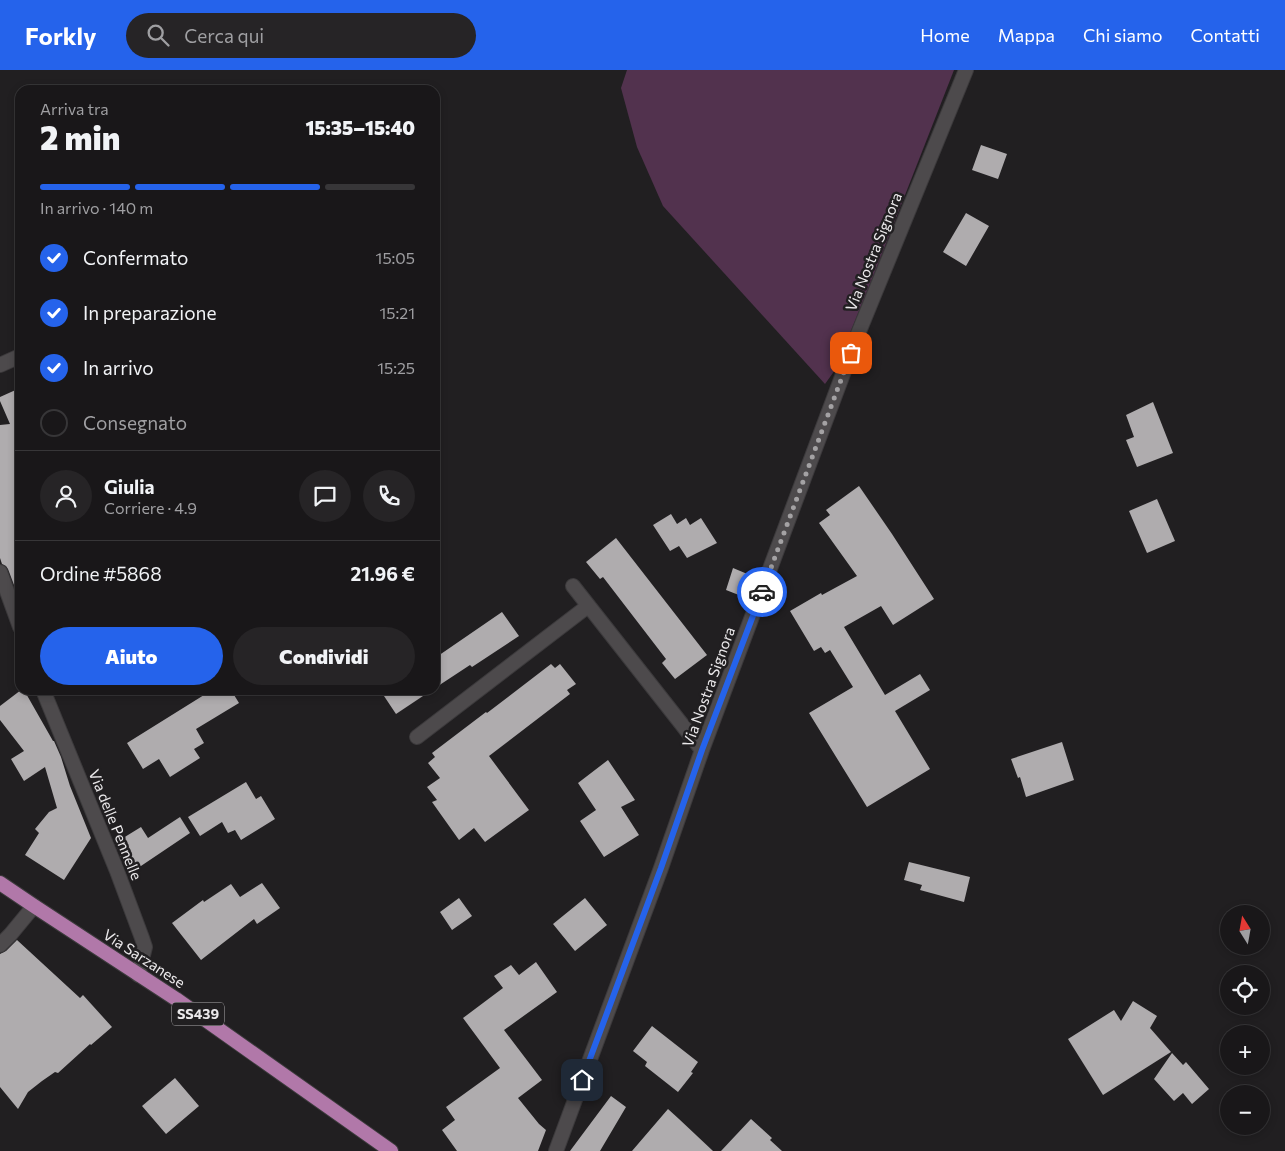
<!DOCTYPE html>
<html lang="it">
<head>
<meta charset="utf-8">
<style>
	:root { --surface:#191719; --page:#262426; --text:#f1f3f6; --muted:#9f9fa2; --line:#373638; --accent:#2563eb }
	body { margin:0; font-family:Commissioner,sans-serif; background:var(--page); color:var(--text); height:100vh; display:flex; flex-direction:column; font-size:19px; white-space:nowrap }
	* { box-sizing:border-box; margin:0 }
	p { font-size:16px; color:var(--muted) }
	.icon { flex:none; width:28px; height:28px; fill:none; stroke:currentColor; stroke-width:2; stroke-linecap:round; stroke-linejoin:round }
	.map { position:relative; flex:1; overflow:hidden }
	.side { position:absolute; left:15px; top:15px; width:425px; height:610px; display:flex; flex-direction:column; background:var(--surface); border-radius:15px; box-shadow:0 2px 8px #0003,0 0 0 1px var(--line) }
	.side>* { flex:none }
	.needle { width:32px; rotate:349deg }
	.buttons { position:absolute; left:1220px; top:835px; display:grid; gap:10px }
	.buttons a { display:grid; place-items:center; width:50px; height:50px; border-radius:50%; background:var(--surface); box-shadow:0 2px 8px #0003,0 0 0 1px var(--line); font-size:25px }
	.pin { position:absolute; display:grid; place-items:center; width:42px; height:42px; color:#fff; margin:-21px; border-radius:10px; box-shadow:0 2px 8px #0006 }
	.courier { position:absolute; display:grid; place-items:center; width:50px; height:50px; margin:-25px; border:4px solid #2563eb; border-radius:50%; background:#fff; color:#222; box-shadow:0 1px 6px #0007 }
	.headline em { font-style:normal; font-weight:800 }
	.headline div { display:flex; flex-direction:column-reverse }
	.headline { display:flex; align-items:center; justify-content:space-between; height:85px; padding:0 25px }
	h1 { font-size:32px; font-weight:800; line-height:38px }
	.bar { display:grid; grid-template-columns:repeat(4,1fr); gap:8px 5px; align-content:center; height:60px; padding:0 25px }
	.bar i { height:6px; border-radius:4px; background:var(--line) }
	.bar .selected { background:var(--accent) }
	.bar p { grid-column:span 4 }
	.line { display:flex; align-items:center; gap:12px; padding:0 25px; border-top:1px solid var(--line) }
	.line div { flex:1 }
	.round { display:grid; place-items:center; flex:none; width:52px; height:52px; border-radius:26px; background:var(--page) }
	ol { padding:0 25px; list-style:none }
	li { display:flex; align-items:center; gap:15px; height:55px }
	li p { margin-inline-start:auto }
	li .icon { padding:5px; border-radius:50%; background:var(--accent); color:#fff; stroke-width:4 }
	li:last-child { color:var(--muted) }
	li i { width:28px; height:28px; border:2px solid var(--line); border-radius:50% }
	.primary-button { display:flex; gap:10px; margin-top:auto; padding:10px 25px }
	.primary-button a { flex:1; height:58px; border-radius:30px; background:var(--accent); color:#fff; font-size:20px; font-weight:800; line-height:58px; text-align:center }
	.primary-button a+a { background:var(--page); color:var(--text) }
	header { display:flex; align-items:center; gap:30px; box-sizing:border-box; height:70px; padding:0 25px; background:var(--accent); color:#fff }
	header strong { font-size:24px }
	nav { display:flex; gap:28px; margin-inline-start:auto; font-size:18px }
	.search { width:350px; height:45px; background:var(--page); display:flex; align-items:center; gap:12px; box-sizing:border-box; padding:0 18px; border-radius:28px; color:var(--muted); font-size:19px }
	.map>svg:first-child { display:block }
	.green { fill:#52324e }
	.building { fill:#afacae }
	.lines { fill:none; stroke-linecap:round; stroke-linejoin:round }
	.minor-casing { stroke:#3c3a3c; stroke-width:16 }
	.primary-casing { stroke:#3c3a3c; stroke-width:16 }
	.minor { stroke:#4d4a4c; stroke-width:14 }
	.primary { stroke:#b178a9; stroke-width:14 }
	.done { stroke:#a4a2a4; stroke-width:5; stroke-dasharray:0 9 }
	.route { stroke:#2563eb; stroke-width:6 }
	.labels { text-anchor:middle; stroke-width:5; stroke-linejoin:round; paint-order:stroke }
	.shield { fill:#211f21; stroke:#aeacae; stroke-width:1 }
	.shield-label { font-size:14px; font-weight:bold; fill:#ebe9eb }
	.street-label { font-size:15px; fill:#ebe9eb; stroke:#211f21 }
</style>
</head>
<body>
<header>
<strong>Forkly</strong>
<div class="search"><svg class="icon" aria-label="search" viewBox="0 0 24 24"><circle cx="10" cy="10" r="6"/><path d="M15 15l6 6"/></svg>Cerca qui</div>
<nav><a>Home</a><a>Mappa</a><a>Chi siamo</a><a>Contatti</a></nav>
</header>
<div class="map">
<svg width="1285" height="1081" viewBox="0 0 1285 1081">
	<rect width="100%" height="100%" fill="#211f21"/>
	<path class="green" d="M627,0H954L878,194L835,300L825,314L663,136L637,77L621,18Z"/>
	<path class="building" d="M981,75L1007,84L998,109L972,100Z
		M966,143L989,156L966,196L943,182Z
		M20,318V531L8,499L6,496L2,494L0,488V355L10,354L0,331V327Z
		M1153,332L1173,383L1137,397L1126,370L1134,367L1126,345Z
		M859,416L892,464L934,529L893,555L881,536L844,557L885,625L920,604L930,620L895,641L930,699L867,737L809,643L853,617L830,580L825,583L821,577L814,581L790,541L821,523L822,525L857,506L819,453L830,445L826,440Z
		M1157,429L1175,471L1147,483L1129,441Z
		M671,444L677,454L686,448L690,455L701,448L717,473L687,488L679,476L670,481L653,455Z
		M616,468L707,585L675,609L662,593L666,589L603,507L600,509L586,492Z
		M733,498L757,508L749,529L726,520Z
		M502,542L519,566L472,597L470,595L435,618V588Z
		M551,594L555,598L560,594L576,614L567,620L570,624L489,686L529,740L485,772L474,758L459,770L432,732L437,730L427,717L440,708L428,693L435,687L432,683L486,642L487,643Z
		M21,620H24L53,671H54L61,687L70,716L91,768L64,810L25,785L39,763L35,759L49,742L57,738L45,697L24,711L11,689L24,681L0,650V636Z
		M212,620H231L239,633L196,659L204,673L194,679L200,688L170,707L159,689L143,699L127,673Z
		M380,620H432L396,644Z
		M1062,672L1074,710L1026,727L1020,707L1018,708L1011,689Z
		M608,690L635,730L621,737L639,765L604,787L580,751L596,740L578,713Z
		M246,712L256,729L261,726L275,749L241,770L235,760L228,763L222,752L200,766L188,747Z
		M180,747L190,763L135,800L131,795L127,797L121,788L115,773L141,757L148,768Z
		M909,792L970,807L964,832L920,820L922,815L904,810Z
		M262,813L280,838L257,854L254,849L201,890L172,853L203,830L204,832L231,814L240,827Z
		M459,828L472,846L452,860L440,842Z
		M585,828L607,855L575,881L553,854Z
		M17,870L80,928L83,925L112,957L91,975L90,974L58,1003L55,1002L42,1011L28,1022L18,1039L0,1017V884L6,881Z
		M536,892L557,922L504,960L542,1010L518,1028L539,1054L546,1060L538,1081H457L442,1060L455,1050L446,1037L500,998L463,948L503,918L494,906L511,895L519,905Z
		M1133,931L1157,946L1150,958L1171,982L1103,1025L1068,969L1114,940L1121,951Z
		M652,956L698,992L691,1002L693,1003L678,1022L645,996L647,992L633,981Z
		M1172,983L1183,995L1186,992L1209,1019L1192,1034L1183,1023L1174,1031L1154,1009Z
		M175,1008L199,1036L166,1064L142,1036Z
		M611,1026L626,1037L600,1081H570Z
		M668,1039L679,1049L713,1081H632Z
		M751,1049L772,1068L770,1070L782,1081H721Z"/>
	<g class="lines">
		<defs>
			<path id="minor" d="M0,295L20,286
				M0,502L20,557
				M573,516L702,680
				M43,620L117,801L142,868L145,877L138,905
				M417,667L588,536
				M0,875L10,865L34,836
				M556,1081L661,798L702,680L858,264L966,0"/>
			<path id="primary" d="M0,813L34,836L176,929L391,1081"/>
		</defs>
		<use href="#minor" class="minor-casing"/>
		<use href="#primary" class="primary-casing"/>
		<use href="#minor" class="minor"/>
		<use href="#primary" class="primary"/>
	</g>
	<g class="lines">
		<path class="done" d="M762,522L851,283"/>
		<path class="route" d="M582,1010L661,798L702,680L762,522"/>
	</g>
	<g class="labels">
		<rect class="shield" x="172" y="932.5" width="52" height="23" rx="4"/>
		<g class="shield-label">
			<text x="198" y="949">SS439</text>
		</g>
		<g class="street-label">
			<text transform="translate(874 182) rotate(-68)" y="5">Via Nostra Signora</text>
			<text transform="translate(709 617) rotate(-70)" y="5">Via Nostra Signora</text>
			<text transform="translate(115 755) rotate(68)" y="5">Via delle Pennelle</text>
			<text transform="translate(144 889) rotate(33)" y="5">Via Sarzanese</text>
		</g>
	</g>
</svg>
<div class="buttons">
<a><svg class="needle" viewBox="-14 -14 28 28"><path d="M0-13l5 13h-10z" fill="#e53935"/><path d="M0 13l5-13h-10z" fill="#9f9fa2"/></svg></a>
<a><svg class="icon" aria-label="locate" viewBox="0 0 24 24"><circle cx="12" cy="12" r="6"/><path d="M12 2v4M12 18v4M2 12h4M18 12h4"/></svg></a>
<a>+</a>
<a>−</a>
</div>
<div class="pin" style="left:851px;top:283px;background:#ea580c"><svg class="icon" aria-label="bag" viewBox="0 0 24 24"><path d="M5 8h14l-1 12H6zM9 8a3 3 0 0 1 6 0"/></svg></div>
<div class="pin" style="left:582px;top:1010px;background:#1f2937"><svg class="icon" aria-label="home" viewBox="0 0 24 24"><path d="M3 11l9-7 9 7M6 9v11h12V9"/></svg></div>
<div class="courier" style="left:762px;top:522px"><svg class="icon" aria-label="car" viewBox="0 0 24 24"><path d="M5 17H2v-5l4-1 3-4h7l3 4 3 1v5h-3M9 17h6M6 11h13"/><circle cx="7" cy="17" r="2"/><circle cx="17" cy="17" r="2"/></svg></div>
<section class="side">
<div class="headline"><div><h1>2 min</h1><p>Arriva tra</p></div><em>15:35–15:40</em></div>
<div class="bar"><i class="selected"></i><i class="selected"></i><i class="selected"></i><i></i><p>In arrivo · 140 m</p></div>
<ol>
<li><svg class="icon" aria-label="check" viewBox="0 0 24 24"><path d="M5 12l5 5 9-10"/></svg>Confermato<p>15:05</p></li>
<li><svg class="icon" aria-label="check" viewBox="0 0 24 24"><path d="M5 12l5 5 9-10"/></svg>In preparazione<p>15:21</p></li>
<li><svg class="icon" aria-label="check" viewBox="0 0 24 24"><path d="M5 12l5 5 9-10"/></svg>In arrivo<p>15:25</p></li>
<li><i></i>Consegnato</li>
</ol>
<div class="line" style="height:90px"><a class="round"><svg class="icon" aria-label="person" viewBox="0 0 24 24"><circle cx="12" cy="8" r="4"/><path d="M4 21q1-7 8-7t8 7"/></svg></a><div><b>Giulia</b><p>Corriere · 4.9</p></div><a class="round"><svg class="icon" aria-label="chat" viewBox="0 0 24 24"><path d="M4 5h16v11H9l-5 4z"/></svg></a><a class="round"><svg class="icon" aria-label="phone" viewBox="0 0 24 24"><path d="M5 4h4l2 5-3 2q2 4 5 5l2-3 5 2v4C11 20 4 13 5 4z"/></svg></a></div>
<div class="line" style="height:65px"><div>Ordine #5868</div><b>21.96 €</b></div>
<div class="primary-button"><a>Aiuto</a><a>Condividi</a></div>
</section>
</div>
</body>
</html>
